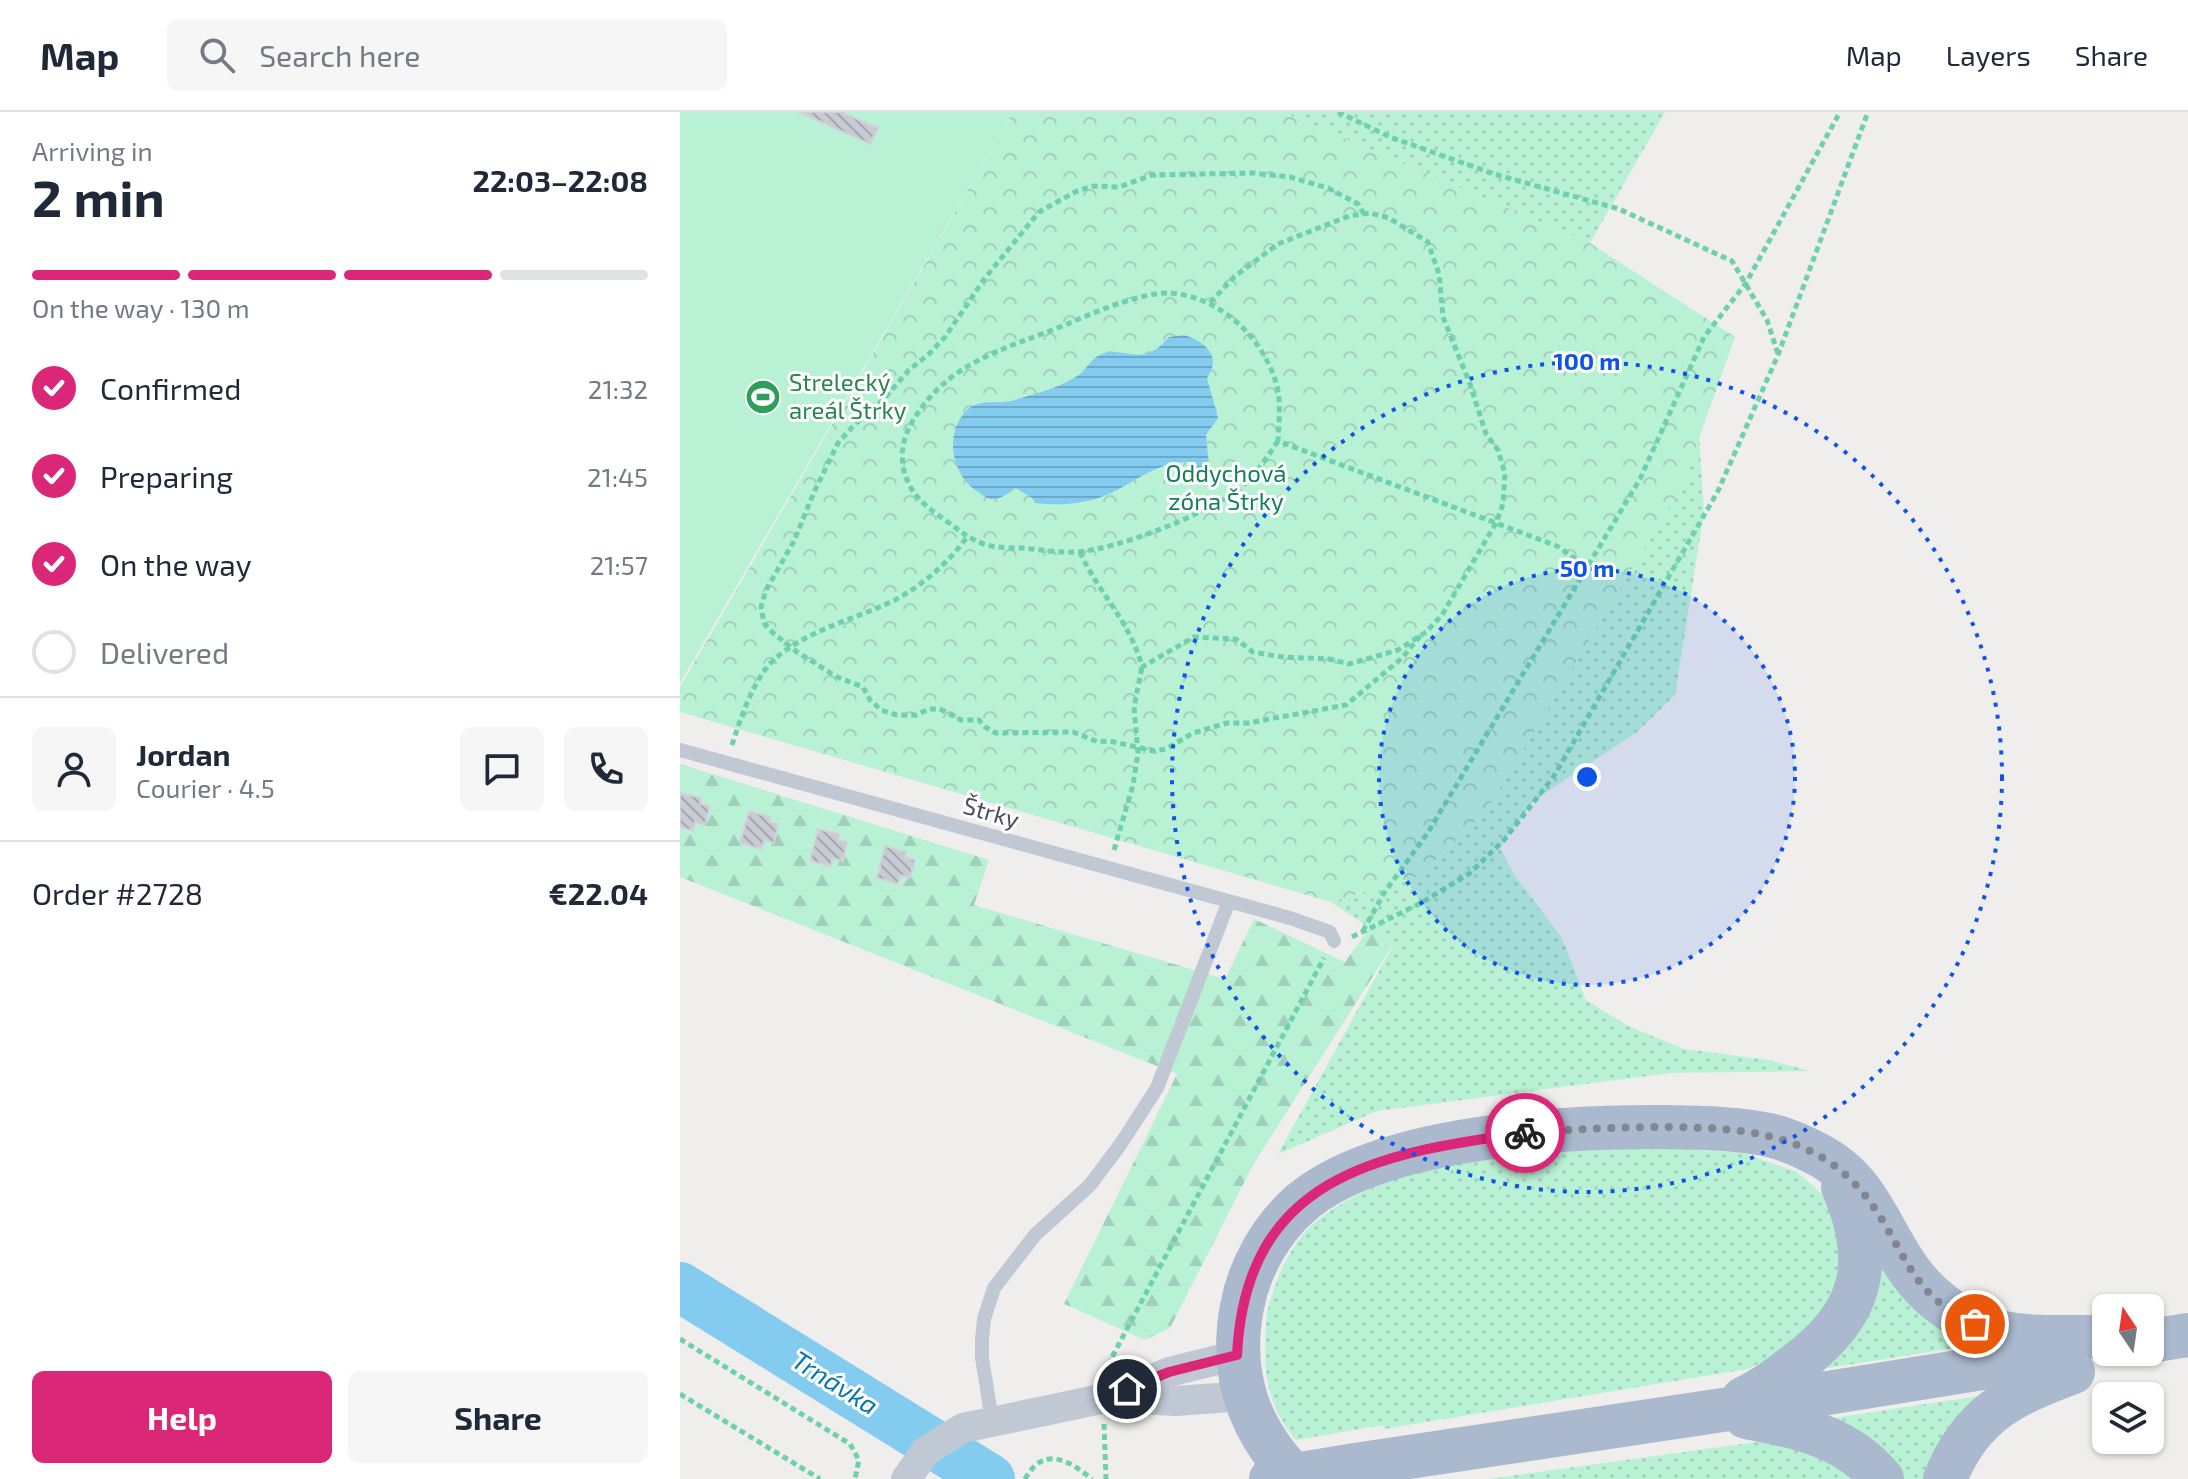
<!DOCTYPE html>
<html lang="en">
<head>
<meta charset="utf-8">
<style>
	:root { --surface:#fff; --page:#f6f6f7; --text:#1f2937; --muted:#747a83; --line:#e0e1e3; --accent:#db2777 }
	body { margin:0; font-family:"Exo 2",sans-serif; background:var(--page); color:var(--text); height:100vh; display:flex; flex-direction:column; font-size:30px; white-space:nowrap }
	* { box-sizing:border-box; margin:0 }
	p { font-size:26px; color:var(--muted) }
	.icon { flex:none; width:44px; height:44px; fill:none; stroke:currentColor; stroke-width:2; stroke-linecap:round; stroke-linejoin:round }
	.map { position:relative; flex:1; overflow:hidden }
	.sheet { display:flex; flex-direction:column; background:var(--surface); width:680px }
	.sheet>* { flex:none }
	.needle { width:52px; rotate:347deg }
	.fabs { position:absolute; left:1412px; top:1182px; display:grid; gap:16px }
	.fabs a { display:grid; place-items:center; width:72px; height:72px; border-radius:12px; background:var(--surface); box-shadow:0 2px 6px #0004; font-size:40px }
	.pin { position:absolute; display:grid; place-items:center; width:68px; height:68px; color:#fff; margin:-34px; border:4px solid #fff; border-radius:50%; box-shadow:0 2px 8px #0007 }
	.courier { position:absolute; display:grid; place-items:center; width:80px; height:80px; margin:-40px; border:6px solid #db2777; border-radius:50%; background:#fff; color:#222; box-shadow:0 2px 10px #0007 }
	.headline em { font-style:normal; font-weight:700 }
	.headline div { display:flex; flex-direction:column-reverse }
	.headline { display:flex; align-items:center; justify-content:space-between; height:136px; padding:0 32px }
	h1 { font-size:52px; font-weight:700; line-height:60px }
	.bar { display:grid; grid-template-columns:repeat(4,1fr); gap:12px 8px; align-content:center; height:96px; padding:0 32px }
	.bar i { height:10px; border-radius:6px; background:var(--line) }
	.bar .current { background:var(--accent) }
	.bar p { grid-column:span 4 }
	.line { display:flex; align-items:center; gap:20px; padding:0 32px; border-top:2px solid var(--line) }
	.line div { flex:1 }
	.round { display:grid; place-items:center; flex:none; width:84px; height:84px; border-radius:12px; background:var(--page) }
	ol { padding:0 32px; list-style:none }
	li { display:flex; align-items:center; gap:24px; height:88px }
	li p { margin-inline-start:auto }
	li .icon { padding:8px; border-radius:50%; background:var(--accent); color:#fff; stroke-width:4 }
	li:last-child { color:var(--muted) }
	li i { width:44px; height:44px; border:4px solid var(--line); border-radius:50% }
	.action { display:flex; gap:16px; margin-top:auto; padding:16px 32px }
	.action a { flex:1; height:92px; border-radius:12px; background:var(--accent); color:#fff; font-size:32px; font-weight:700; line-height:92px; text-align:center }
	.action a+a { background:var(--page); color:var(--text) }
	header { display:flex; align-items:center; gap:48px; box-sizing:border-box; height:112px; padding:0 40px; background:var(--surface); border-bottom:2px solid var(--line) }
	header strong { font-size:38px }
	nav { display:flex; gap:44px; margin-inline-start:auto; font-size:28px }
	.search { width:560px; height:72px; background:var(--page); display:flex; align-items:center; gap:20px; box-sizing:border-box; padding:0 28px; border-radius:12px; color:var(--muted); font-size:30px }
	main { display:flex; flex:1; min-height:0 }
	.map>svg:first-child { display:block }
	.grass { fill:url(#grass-dots) }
	.forest { fill:url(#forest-firs) }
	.park { fill:url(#park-crowns) }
	.pitch { fill:#b9f1d5 }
	.water { fill:url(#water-rules) }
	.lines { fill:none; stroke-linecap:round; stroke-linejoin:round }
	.river { stroke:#83ccf0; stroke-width:50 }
	.building { fill:url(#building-back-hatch); stroke:#d1d2da; stroke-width:2 }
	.path { stroke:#6fd0ac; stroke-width:5; stroke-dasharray:6 4; stroke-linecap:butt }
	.lane { stroke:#c0c8d4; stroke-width:14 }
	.street { stroke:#c0c8d4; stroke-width:30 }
	.primary { stroke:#abb9ce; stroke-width:44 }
	.primary-bridge { stroke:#abb9ce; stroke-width:44 }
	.done { stroke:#81868f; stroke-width:8; stroke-dasharray:0 14.4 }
	.route { stroke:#db2777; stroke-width:10 }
	.ring { fill:none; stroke:#0f54e8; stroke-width:4; stroke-dasharray:4 8 }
	.labels { text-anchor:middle; stroke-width:6; stroke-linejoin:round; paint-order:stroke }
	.leisure-label { font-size:24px; fill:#27864d; stroke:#fff; text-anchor:start }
	.park-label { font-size:24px; fill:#128157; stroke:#fff }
	.street-label { font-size:24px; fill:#454e5c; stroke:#fff }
	.water-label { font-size:26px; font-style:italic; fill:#0577af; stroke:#fff }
	.centre { fill:#0f54e8; stroke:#fff; stroke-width:4 }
	.ring-label { font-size:24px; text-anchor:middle; font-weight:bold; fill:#0f54e8; stroke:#fff; stroke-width:6; stroke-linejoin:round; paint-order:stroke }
</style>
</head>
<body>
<header>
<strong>Map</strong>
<div class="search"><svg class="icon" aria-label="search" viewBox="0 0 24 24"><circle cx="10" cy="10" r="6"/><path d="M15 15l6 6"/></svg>Search here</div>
<nav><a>Map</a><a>Layers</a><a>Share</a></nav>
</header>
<main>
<section class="sheet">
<div class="headline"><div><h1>2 min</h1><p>Arriving in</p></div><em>22:03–22:08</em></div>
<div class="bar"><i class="current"></i><i class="current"></i><i class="current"></i><i></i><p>On the way · 130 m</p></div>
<ol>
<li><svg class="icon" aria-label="check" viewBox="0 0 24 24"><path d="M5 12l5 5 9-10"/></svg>Confirmed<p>21:32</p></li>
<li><svg class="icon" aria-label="check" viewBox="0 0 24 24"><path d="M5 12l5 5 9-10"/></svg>Preparing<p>21:45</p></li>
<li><svg class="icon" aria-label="check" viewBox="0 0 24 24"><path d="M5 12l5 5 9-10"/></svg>On the way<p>21:57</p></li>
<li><i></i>Delivered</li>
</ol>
<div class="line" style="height:144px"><a class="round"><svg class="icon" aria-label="person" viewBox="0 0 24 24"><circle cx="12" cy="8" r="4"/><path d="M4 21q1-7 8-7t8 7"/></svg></a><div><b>Jordan</b><p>Courier · 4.5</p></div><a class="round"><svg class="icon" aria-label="chat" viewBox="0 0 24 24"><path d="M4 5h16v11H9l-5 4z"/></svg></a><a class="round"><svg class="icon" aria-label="phone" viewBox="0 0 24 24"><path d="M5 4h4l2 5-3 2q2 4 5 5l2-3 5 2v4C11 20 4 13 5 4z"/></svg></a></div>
<div class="line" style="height:104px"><div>Order #2728</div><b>€22.04</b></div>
<div class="action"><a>Help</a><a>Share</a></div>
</section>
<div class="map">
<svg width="1508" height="1367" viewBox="0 0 1508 1367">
	<defs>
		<pattern id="grass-dots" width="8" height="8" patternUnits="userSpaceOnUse" patternTransform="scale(2)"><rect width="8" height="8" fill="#b9f1d5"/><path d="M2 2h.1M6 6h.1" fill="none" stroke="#a0d0b9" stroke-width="1.8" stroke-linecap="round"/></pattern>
		<pattern id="forest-firs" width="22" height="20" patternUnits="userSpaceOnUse" patternTransform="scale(2)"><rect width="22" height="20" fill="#b9f1d5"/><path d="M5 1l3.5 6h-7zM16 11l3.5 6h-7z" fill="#a0d0b9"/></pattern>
		<pattern id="park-crowns" width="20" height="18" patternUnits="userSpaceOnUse" patternTransform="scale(2)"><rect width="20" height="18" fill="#b9f1d5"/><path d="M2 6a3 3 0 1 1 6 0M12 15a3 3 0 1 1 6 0" fill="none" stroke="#a0d0b9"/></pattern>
		<pattern id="water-rules" width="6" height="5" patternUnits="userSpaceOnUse" patternTransform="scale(2)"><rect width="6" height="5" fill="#83ccf0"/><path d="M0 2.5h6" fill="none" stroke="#6da8c6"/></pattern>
		<pattern id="building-back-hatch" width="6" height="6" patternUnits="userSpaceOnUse" patternTransform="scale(2)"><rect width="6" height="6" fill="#c9cbd4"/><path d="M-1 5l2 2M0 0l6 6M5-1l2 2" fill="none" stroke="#a5a7af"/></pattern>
	</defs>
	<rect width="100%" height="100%" fill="#f0eeed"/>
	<path class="grass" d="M602,0H985L910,131Z
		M1019,325L1024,400L995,583L957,620L852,690L820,736L835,764L882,826L906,888L948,914L1004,937L1089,948L1130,959L990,961L697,999L598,1042L714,832L651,790L739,764L805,701L1002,374Z
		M940,1032L1063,1041L1117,1060L1147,1086L1161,1114L1157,1185L1107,1239L1067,1257L704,1317L703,1313L616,1328C586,1292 583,1259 586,1215C586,1200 590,1188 595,1174C603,1152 616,1127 633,1112C714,1044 840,1041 940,1032Z
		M1196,1140L1294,1233L1142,1257Z
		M1311,1282L1249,1367H1217L1147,1307Z
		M1084,1329L1126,1336L1177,1367H808Z"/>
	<path class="forest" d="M0,652L309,748L294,793L545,867L574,807L665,850L690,815L714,831L573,1053L490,1216L465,1228L384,1192L497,962L0,765Z"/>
	<path class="park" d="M333,0H602L910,131L1055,225L1002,374L805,701L739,764L651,790L0,600V575Z"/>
	<path class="pitch" d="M0,0H333L0,571Z"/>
	<path class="water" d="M504,223C526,230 542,244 527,266L538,306L526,323L529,353L520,358L510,350C478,349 457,369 429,382C405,392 381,394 355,391L352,386L336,376C330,380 321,387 314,387C308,388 303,383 298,380C272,364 264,324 285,300C297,287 311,291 325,290C333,289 347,284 355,282C369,278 388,271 400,262C408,256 411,246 422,242C446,233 462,258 489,225Z"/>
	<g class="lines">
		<path class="river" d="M0,1175L310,1367"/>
	</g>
	<path class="building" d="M119,0H161L198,16L190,32Z
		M0,681L21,686L20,692L30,694L25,713L15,710L13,719L0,715Z
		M69,699L90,705L89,710L98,712L94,731L84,728L82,737L60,731Z
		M138,717L159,722L158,728L167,730L163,749L153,746L151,754L130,749Z
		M205,734L226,740L225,745L235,748L230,766L220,763L218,772L197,766Z"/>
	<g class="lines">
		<path class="path" d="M658,0L710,25L814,62L939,97L1052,149L1087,208L1098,242
			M684,102L678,92L648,76L610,65L572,61L472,63L439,75L413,74L397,79L359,100L305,166L265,225L249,242L229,258L203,288L174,313L158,331L135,378L114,429L86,478L81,495L84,511L93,521L117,540L157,565L183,575L190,588L201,598L217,603H236L249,597H260L281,608H299L305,615L316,621L393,620L418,630L430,629L474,639L486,637L513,621L547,611H568L666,593L722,546L741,523
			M598,329C586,347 573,367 555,380C521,404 438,437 397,440C379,441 361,438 343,436C331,436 318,436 307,433C290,428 279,418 265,408C251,398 235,387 228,370C219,351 221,330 231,312C266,250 323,238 385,213C411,202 460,180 489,181C540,184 584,226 597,274C601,292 599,311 598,329L877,434L907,455
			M400,440C418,481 451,510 462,555L514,525L556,527L573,540L602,545L649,547L669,552L718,538L746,520L762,503L816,411L823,392L825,362L818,338L806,322L790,272L763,205L759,162L748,130L709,106L690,101L669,104L598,132L554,165L529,192
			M52,633C60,608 69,581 84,559C109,525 165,510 202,494C234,481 267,453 287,425
			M434,738L453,673L458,641L454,595L462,555
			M683,819L704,781L747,722L960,367L1024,225L1066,171L1160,0
			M672,825L741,791L790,761L824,728L874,664L1038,379L1098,243L1188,0
			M0,1227L170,1332L179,1348L175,1367
			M429,1254L431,1247L644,846
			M0,1282L140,1367
			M424,1312L426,1367
			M345,1367C364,1333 388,1348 412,1367"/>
		<path class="lane" d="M0,638L610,806L650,820L654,829
			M312,1308L302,1246V1227L304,1207L314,1176L355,1123L410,1073L440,1033L477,976L549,789"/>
		<path class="street" d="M436,1286L496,1289L565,1284
			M226,1367L246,1339L283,1316L426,1286L489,1260L557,1243"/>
		<path class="primary" d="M1470,1229L1508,1223
			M1063,1287C1082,1278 1099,1266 1115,1253C1183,1203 1196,1152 1163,1075
			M1066,1305C1118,1315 1167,1324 1202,1367
			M675,1353L1036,1299L1384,1243
			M617,1367C569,1319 549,1263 562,1195C569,1156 591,1117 621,1091C700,1024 885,1014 986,1015C1020,1016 1055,1016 1089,1023C1102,1026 1117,1032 1129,1038C1191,1066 1196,1114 1232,1162C1250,1186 1277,1206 1305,1216C1342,1229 1387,1224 1426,1225
			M1265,1367C1291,1302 1331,1283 1393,1260"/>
		<path class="primary-bridge" d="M591,1367L675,1353"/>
	</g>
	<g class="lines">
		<path class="done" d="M845,1021C894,1017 942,1015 991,1015C1072,1016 1143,1023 1193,1094C1227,1143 1232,1184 1295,1212"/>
		<path class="route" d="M447,1277L489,1260L557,1243C566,1065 696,1041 845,1021"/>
	</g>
	<circle cx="907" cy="665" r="208" fill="#0f54e8" fill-opacity=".12"/>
	<g class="ring">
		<circle cx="907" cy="665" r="208"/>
		<circle cx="907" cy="665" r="415"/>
	</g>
	<defs>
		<symbol id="stadium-disc" viewBox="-11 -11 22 22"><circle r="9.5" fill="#2e9e5b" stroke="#fff"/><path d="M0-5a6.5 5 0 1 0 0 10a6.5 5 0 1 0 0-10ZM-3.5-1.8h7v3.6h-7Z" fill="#fff"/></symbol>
	</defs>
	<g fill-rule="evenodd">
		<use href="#stadium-disc" x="63" y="265" width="40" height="40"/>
	</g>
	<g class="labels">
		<g class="leisure-label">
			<text x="109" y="279">Strelecký<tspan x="109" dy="28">areál Štrky</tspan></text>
		</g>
		<g class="park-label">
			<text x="546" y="370">Oddychová<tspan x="546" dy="28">zóna Štrky</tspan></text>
		</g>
		<g class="street-label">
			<text transform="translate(311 701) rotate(16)" y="8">Štrky</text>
		</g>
		<g class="water-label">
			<text transform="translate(155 1271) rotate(32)" y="9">Trnávka</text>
		</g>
	</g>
	<circle cx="907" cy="665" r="12" class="centre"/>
	<g class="ring-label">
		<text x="907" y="258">100 m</text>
		<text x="907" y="465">50 m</text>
	</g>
</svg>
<div class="fabs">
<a><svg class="needle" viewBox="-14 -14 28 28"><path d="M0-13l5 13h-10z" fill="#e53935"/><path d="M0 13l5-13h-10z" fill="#747a83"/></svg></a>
<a><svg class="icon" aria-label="layers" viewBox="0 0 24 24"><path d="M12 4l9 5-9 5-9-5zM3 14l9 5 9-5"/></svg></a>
</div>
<div class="pin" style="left:1295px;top:1212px;background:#ea580c"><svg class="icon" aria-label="bag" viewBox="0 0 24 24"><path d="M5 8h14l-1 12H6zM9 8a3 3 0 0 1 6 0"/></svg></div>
<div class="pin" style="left:447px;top:1277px;background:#1f2937"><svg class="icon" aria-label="home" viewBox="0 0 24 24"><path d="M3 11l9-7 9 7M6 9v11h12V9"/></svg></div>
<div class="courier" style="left:845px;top:1021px"><svg class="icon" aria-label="bike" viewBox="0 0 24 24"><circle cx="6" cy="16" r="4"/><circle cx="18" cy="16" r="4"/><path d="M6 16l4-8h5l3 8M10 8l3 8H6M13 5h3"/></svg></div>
</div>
</main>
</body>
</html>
